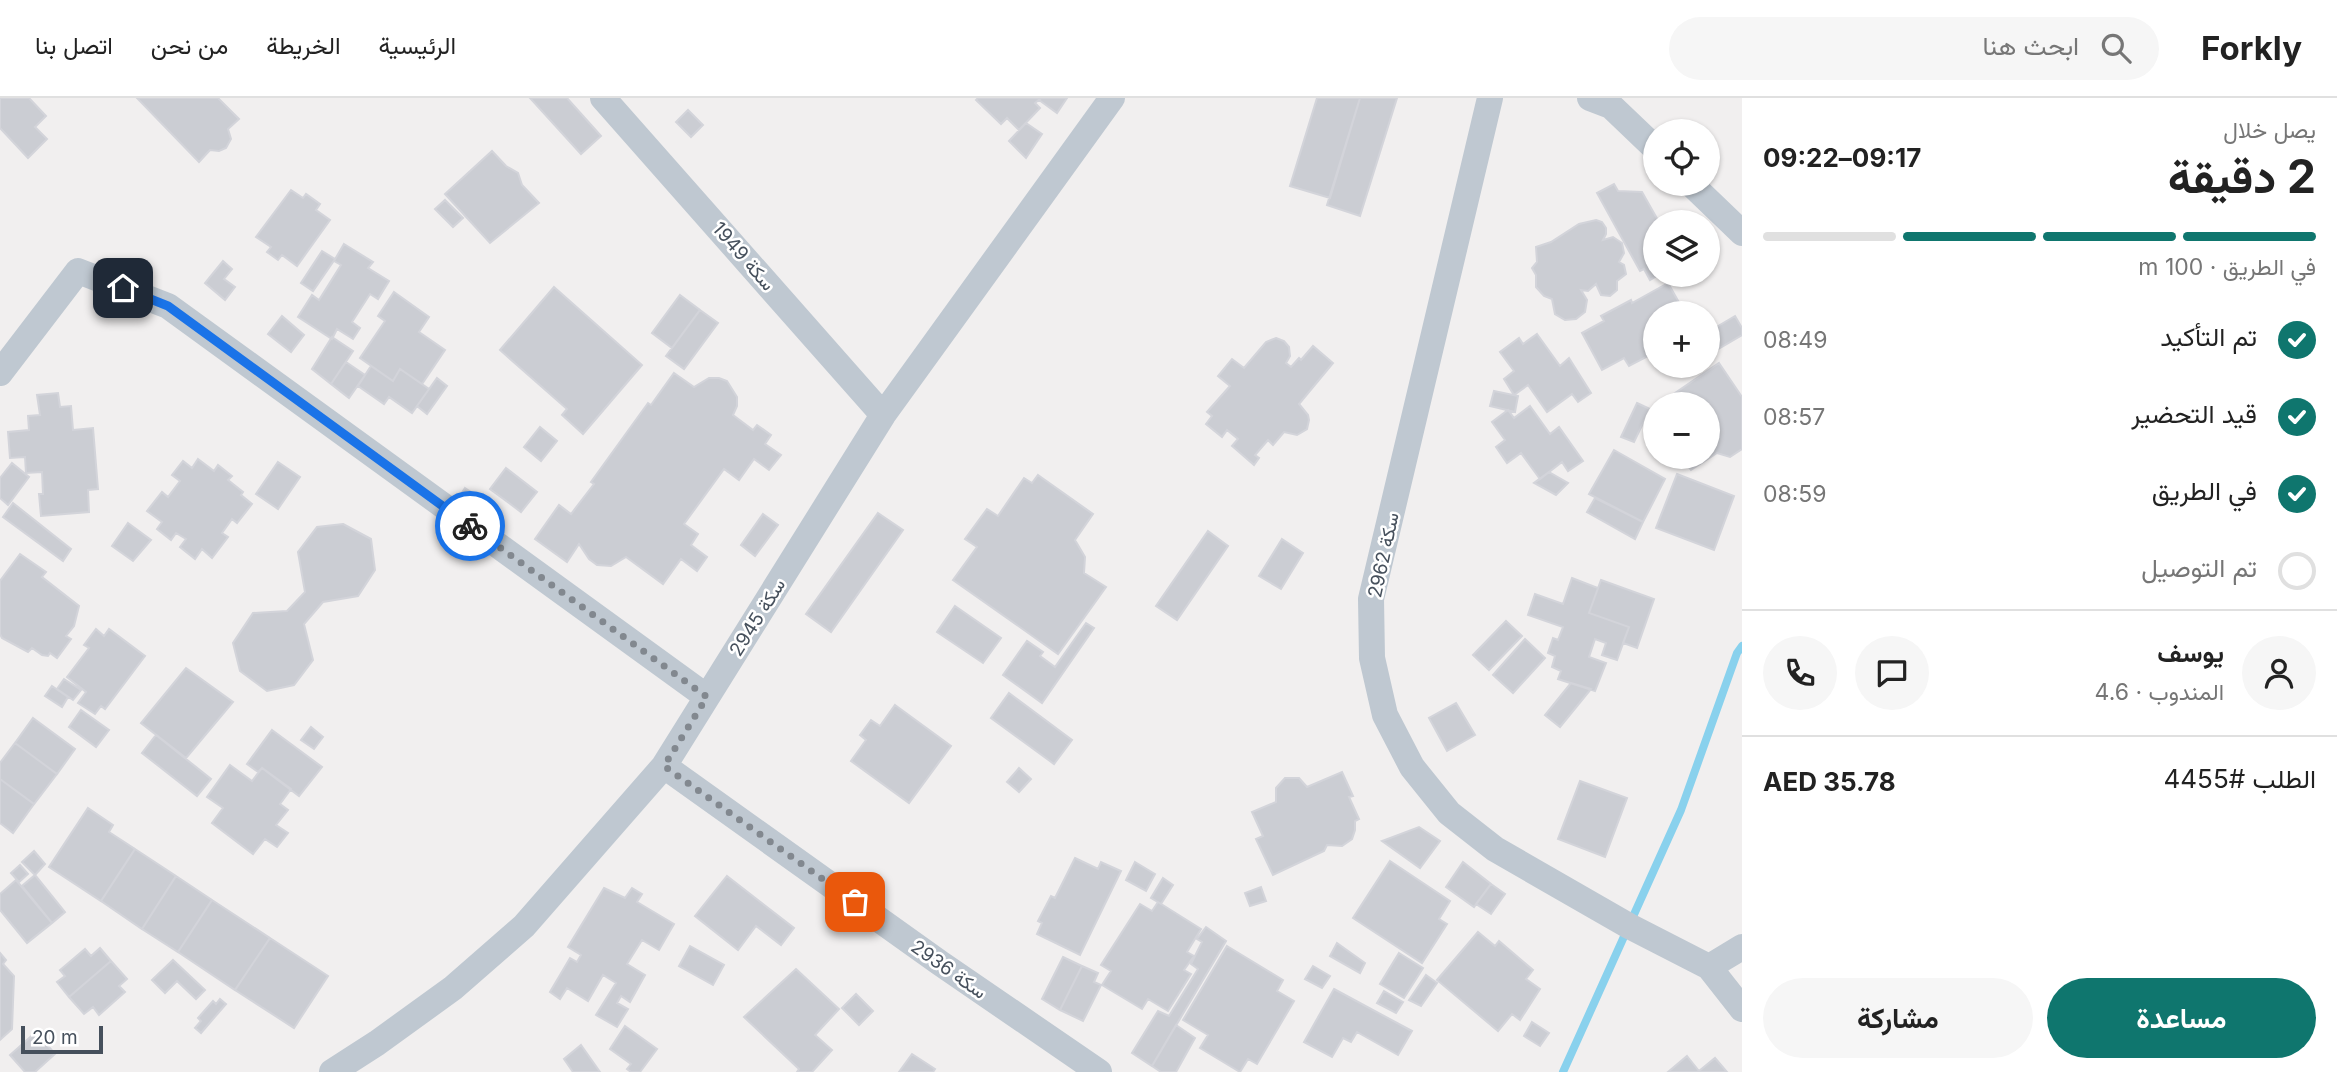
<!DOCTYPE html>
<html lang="ar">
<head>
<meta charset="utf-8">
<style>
	:root { --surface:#fff; --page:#f6f6f6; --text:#222; --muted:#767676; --line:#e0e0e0; --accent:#0f766e }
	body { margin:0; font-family:Inter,Vazirmatn,sans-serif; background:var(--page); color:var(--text); direction:rtl; height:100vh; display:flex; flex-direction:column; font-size:26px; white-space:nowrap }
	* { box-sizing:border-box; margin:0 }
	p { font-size:23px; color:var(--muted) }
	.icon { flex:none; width:38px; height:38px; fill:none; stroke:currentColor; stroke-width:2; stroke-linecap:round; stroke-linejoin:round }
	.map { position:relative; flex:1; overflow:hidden; direction:ltr }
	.side { display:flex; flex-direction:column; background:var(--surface); width:595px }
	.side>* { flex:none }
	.buttons { position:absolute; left:1643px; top:21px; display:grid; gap:14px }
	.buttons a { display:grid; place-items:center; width:77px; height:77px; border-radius:50%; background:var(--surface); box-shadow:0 2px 5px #0004; font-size:35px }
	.scale { position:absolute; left:21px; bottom:18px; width:82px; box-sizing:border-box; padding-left:7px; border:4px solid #46505c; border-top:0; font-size:19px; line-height:24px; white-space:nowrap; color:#46505c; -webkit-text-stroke:5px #fff; paint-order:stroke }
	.pin { position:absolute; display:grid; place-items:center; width:60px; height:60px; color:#fff; margin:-30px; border-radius:14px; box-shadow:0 4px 10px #0006 }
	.courier { position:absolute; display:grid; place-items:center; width:70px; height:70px; margin:-35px; border:5px solid #1a73e8; border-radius:50%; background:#fff; color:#222; box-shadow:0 2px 9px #0007 }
	.headline em { font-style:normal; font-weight:700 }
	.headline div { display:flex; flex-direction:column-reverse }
	.headline { display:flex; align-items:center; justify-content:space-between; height:119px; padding:0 21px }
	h1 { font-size:46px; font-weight:700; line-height:52px }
	.bar { display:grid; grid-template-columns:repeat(4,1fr); gap:10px 7px; align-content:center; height:84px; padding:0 21px }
	.bar i { height:9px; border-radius:5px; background:var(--line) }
	.bar .current { background:var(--accent) }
	.bar p { grid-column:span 4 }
	.line { display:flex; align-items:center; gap:18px; padding:0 21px; border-top:2px solid var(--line) }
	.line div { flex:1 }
	.round { display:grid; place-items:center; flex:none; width:74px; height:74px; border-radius:37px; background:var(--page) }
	ol { padding:0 21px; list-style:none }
	li { display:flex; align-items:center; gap:21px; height:77px }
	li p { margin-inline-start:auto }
	li .icon { padding:7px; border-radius:50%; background:var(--accent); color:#fff; stroke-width:4 }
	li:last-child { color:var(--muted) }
	li i { width:38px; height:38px; border:4px solid var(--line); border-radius:50% }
	.button { display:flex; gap:14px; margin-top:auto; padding:14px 21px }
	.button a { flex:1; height:80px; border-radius:42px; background:var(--accent); color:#fff; font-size:28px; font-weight:700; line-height:80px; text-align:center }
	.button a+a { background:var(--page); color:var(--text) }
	header { display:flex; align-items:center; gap:42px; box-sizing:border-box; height:98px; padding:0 35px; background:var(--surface); border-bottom:2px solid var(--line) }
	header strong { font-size:33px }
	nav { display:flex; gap:38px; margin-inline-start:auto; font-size:24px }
	.search { width:490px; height:63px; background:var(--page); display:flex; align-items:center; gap:18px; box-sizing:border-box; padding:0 24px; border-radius:38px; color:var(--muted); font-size:26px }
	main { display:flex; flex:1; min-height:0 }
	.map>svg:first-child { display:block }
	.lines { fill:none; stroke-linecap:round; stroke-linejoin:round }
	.stream { stroke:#89d1ed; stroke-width:8 }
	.building { fill:#cbcdd3; stroke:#d3d4da; stroke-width:2 }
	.minor { stroke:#bfc8d1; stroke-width:26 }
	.done { stroke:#82888f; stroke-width:7; stroke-dasharray:0 12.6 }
	.route { stroke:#1a73e8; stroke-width:9 }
	.labels { text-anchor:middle; stroke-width:5; stroke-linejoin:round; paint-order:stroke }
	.street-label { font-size:19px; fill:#46505c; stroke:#fff }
</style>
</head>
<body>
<header>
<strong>Forkly</strong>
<div class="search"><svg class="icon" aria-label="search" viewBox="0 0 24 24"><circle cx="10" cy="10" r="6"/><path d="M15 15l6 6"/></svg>ابحث هنا</div>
<nav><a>الرئيسية</a><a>الخريطة</a><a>من نحن</a><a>اتصل بنا</a></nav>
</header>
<main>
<section class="side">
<div class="headline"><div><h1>2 دقيقة</h1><p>يصل خلال</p></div><em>09:17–09:22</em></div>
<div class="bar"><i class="current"></i><i class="current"></i><i class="current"></i><i></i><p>في الطريق · 100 m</p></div>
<ol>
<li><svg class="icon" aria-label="check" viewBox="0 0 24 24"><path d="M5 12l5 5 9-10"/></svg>تم التأكيد<p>08:49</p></li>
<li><svg class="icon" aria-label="check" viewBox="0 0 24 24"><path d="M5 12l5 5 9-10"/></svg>قيد التحضير<p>08:57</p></li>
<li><svg class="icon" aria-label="check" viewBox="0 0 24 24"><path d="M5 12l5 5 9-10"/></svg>في الطريق<p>08:59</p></li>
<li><i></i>تم التوصيل</li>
</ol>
<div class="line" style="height:126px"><a class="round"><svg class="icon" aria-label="person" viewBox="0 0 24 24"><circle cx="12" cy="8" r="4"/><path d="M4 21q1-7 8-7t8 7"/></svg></a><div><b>يوسف</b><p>المندوب · 4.6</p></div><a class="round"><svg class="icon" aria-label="chat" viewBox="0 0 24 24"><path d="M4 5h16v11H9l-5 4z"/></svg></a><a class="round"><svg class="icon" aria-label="phone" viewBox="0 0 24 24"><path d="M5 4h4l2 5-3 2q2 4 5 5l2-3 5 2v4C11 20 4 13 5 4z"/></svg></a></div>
<div class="line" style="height:91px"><div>الطلب #4455</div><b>AED 35.78</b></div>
<div class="button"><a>مساعدة</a><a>مشاركة</a></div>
</section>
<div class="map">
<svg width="1742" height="974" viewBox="0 0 1742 974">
	<rect width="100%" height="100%" fill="#f1efef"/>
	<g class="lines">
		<path class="stream" d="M1563,974L1681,712L1737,555L1742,548"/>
	</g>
	<path class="building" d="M0,0H29L46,18L35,29L47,41L28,60L0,30Z
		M137,0H218L239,21L228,31L231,41L226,50L219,53L210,52L199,64Z
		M530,0H567L601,38L581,56Z
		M978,0H1041L1035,5L1040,10L1019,32L1007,20L1001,26L976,2Z
		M1041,0H1067L1057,15L1039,2Z
		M1317,0H1360L1330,100L1290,88Z
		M1360,0H1397L1360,118L1327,107Z
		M688,12L703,27L691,39L676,24Z
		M1026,25L1042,36L1026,60L1009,43Z
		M492,53L506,68L518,75L522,87L539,105L490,145L445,96Z
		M1614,86L1618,93L1642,94L1659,124H1656V177H1658L1650,182L1644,171L1640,173L1597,95Z
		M291,92L303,100L306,96L320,106L316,112L330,122L297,168L282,157L278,162L267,154L271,149L256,139Z
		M445,102L463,120L453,129L435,111Z
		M1596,122L1602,124L1606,130V136L1603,142L1613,139L1622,145L1624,155L1619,164L1624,167L1626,176L1617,183V192L1610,198L1601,197L1596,186L1588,193L1581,192L1587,202L1585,214L1576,221L1565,222L1555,216L1552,201L1544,198L1536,189V177L1532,170L1537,164L1536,149L1551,144L1579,126Z
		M344,146L373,164L368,170L389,183L378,201L370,196L352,224L360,230L353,241L337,231L332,241L298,219L312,197L319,202L341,167L334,163Z
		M322,153L335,161L313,193L301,185Z
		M223,163L232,171L224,181L235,189L225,202L205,185Z
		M1668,185L1685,215H1656V254L1629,268L1624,260L1602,272L1582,235L1604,223L1601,218L1631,202L1632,205Z
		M554,189L642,267L583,336L562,317L567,311L500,252Z
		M394,194L429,219L419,234L445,252L422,286L400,271L393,283L360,260L385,223L378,218Z
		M680,197L700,212L672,250L652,235Z
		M700,212L718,225L684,271L666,258Z
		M282,218L304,237L291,254L268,236Z
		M1735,218L1742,230V237L1708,257V234Z
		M1537,236L1560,268L1569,260L1591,295L1578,304L1572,296L1547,314L1528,287L1514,297L1504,281L1514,273L1500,254L1519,240L1523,246Z
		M332,239L353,253L331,286L312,271Z
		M1276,240L1284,243L1289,249L1290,258L1286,265L1291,269L1299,260L1301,262L1313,248L1333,265L1299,306L1308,317L1309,322L1307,331L1297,337L1284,334L1273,347L1268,342L1255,357L1259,360L1254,367L1232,348L1238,341L1227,332L1222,339L1206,326L1212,318L1207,314L1230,288L1218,278L1232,261L1244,270L1266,244Z
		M346,264L365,277L349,300L331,286Z
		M1719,265L1742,299V351L1730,359L1717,355L1691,372L1681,359H1708V306H1659Z
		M371,268L393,283L400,271L429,291L412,315L389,299L384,306L358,288Z
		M674,275L694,289L709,280H719L727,283L737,299V308L733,317L753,332L757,327L771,337L765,346L781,357L769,372L754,361L739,382L724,371L684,426L698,436L691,447L707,459L697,473L681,461L663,486L626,459L611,468L597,467L589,461L579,446L567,464L535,441L559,407L571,416L594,386L591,384L648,305L651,307Z
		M437,280L447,288L427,316L417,308Z
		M1494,293L1518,298L1515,314L1490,308Z
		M58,295L60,309L71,308L73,332L93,330L98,391L88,392L89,414L41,418L39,396H43L42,374L26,375L25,359L10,360L8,334L29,332L28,318L40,317L37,297Z
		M1637,305L1650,311L1634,344L1621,339Z
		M1530,308L1550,336L1559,329L1583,363L1568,373L1562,364L1540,381L1521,355L1507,365L1496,349L1505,342L1492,324L1508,312L1514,320Z
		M540,329L557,343L541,363L524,349Z
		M1614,352L1665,381L1643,424L1589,396Z
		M198,361L214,373L218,367L232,378L228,382L243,394L241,397L252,406L237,425L232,421L222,435L228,439L212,460L202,451L195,461L180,449L186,441L176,435L171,442L157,431L162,424L147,413L162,394L168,399L180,383L172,377L183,363L192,370Z
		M278,364L300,379L278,411L256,396Z
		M12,365L29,379L8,407L0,400V380Z
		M506,370L537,394L521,414L490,391Z
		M1549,374L1568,385L1556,397L1534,385Z
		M1677,376L1734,398L1714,452L1656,430Z
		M1038,377L1093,416L1075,442L1085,459L1084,475L1106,489L1058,556L953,482L977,449L965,441L987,411L998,418L1024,380L1032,385Z
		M465,390L477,398L469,409L458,401Z
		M1595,400L1643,424L1635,441L1587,414Z
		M13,405L71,451L63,463L3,419Z
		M878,415L903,432L831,534L806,516Z
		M763,416L778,427L755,458L741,447Z
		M128,425L151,442L133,463L112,448Z
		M343,426L371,441L375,472L358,498L323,504L304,526L313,562L294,587L267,593L240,573L233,545L253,515L287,513L305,494L298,454L317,429Z
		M1208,433L1228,448L1177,522L1156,508Z
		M1282,441L1303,455L1281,491L1259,478Z
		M20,456L46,474L42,479L79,508L74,528L66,538L71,541L57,560L50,555L48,558L42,557L32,550L28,554L2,540L0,536V483Z
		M1572,480L1598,490L1589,515L1629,529L1617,562L1602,557L1606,545L1595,541L1589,559L1606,565L1595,593L1558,581L1561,573L1552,569L1555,558L1548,555L1553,540L1558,542L1563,529L1528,517L1535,496L1563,506Z
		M1601,482L1654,501L1637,550L1623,545L1629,529L1589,515Z
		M955,508L1001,540L983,565L937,534Z
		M1506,523L1522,538L1489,572L1473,557Z
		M1086,525L1094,530L1042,605L1003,577L1027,543L1043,554L1040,558L1055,569Z
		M96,531L104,538L109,531L145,558L105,611L101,608L95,616L78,605L86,594L67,579L89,550L84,547Z
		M1525,541L1545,560L1513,595L1493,577Z
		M186,570L233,604L186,660L141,625Z
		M64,581L81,592L73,602L57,591Z
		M1571,585L1591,591L1560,629L1545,617Z
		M52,588L68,599L62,609L45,598Z
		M1009,595L1072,642L1054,666L991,620Z
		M1456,605L1475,637L1447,653L1429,620Z
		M895,607L951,648L909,705L851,663L866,642L860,637L871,622L880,628Z
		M81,612L109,632L96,649L69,629Z
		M33,620L75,651L57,676L15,645Z
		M311,629L323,639L314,651L301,642Z
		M272,632L322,669L299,698L262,670L258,674L247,666Z
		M156,637L211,681L197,698L142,655Z
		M15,645L57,676L34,706L0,681V665Z
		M230,667L252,683L262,670L291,691L280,706L288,712L276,727L288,735L277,749L265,741L253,756L212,725L223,710L207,699Z
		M1019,670L1031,681L1019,694L1007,684Z
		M1342,674L1353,698L1349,699L1359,721L1355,723V732L1352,741L1342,748L1327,747L1324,753L1273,777L1256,741L1263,738L1252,714L1276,704V690L1285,680H1299L1307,689Z
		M0,681L34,706L13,735L0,725Z
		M1580,683L1627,700L1605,759L1558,741Z
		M88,710L113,727L109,734L135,751L101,803L49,769Z
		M1419,729L1440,743L1420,770L1382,743Z
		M135,751L176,778L142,831L101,803Z
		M34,753L45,766L35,777L22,764Z
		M1075,760L1098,771L1101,764L1121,773L1080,857L1037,836L1042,825L1038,823L1051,798L1055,800Z
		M1390,763L1450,803L1439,821L1447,826L1422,865L1353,820Z
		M1135,764L1155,776L1146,793L1126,782Z
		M1463,764L1491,786L1474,809L1446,789Z
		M20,767L28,776L19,784L11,775Z
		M35,777L65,814L52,825L22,788Z
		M176,778L212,802L178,854L142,831Z
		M727,778L794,830L781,847L756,828L738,852L695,818Z
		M1163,780L1173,787L1161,806L1151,800Z
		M16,782L52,825L27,845L0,812V796Z
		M1491,786L1505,796L1491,816L1476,806Z
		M1261,789L1266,803L1250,808L1245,795Z
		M604,790L625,800L632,790L642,796L637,804L674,826L659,852L642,842L627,866L645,877L630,904L621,898L617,905L628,911L617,929L596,917L616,885L603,877L588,903L567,890L560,901L550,894L570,860L577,864L581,857L568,849Z
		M212,802L270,840L235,892L178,854Z
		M1158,804L1201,831L1187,854L1194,858L1184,872L1191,876L1168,913L1148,901L1142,911L1102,887L1111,873L1101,867L1140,806L1152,813Z
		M1206,829L1226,843L1152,968L1132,955L1158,913L1169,918L1198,871L1191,866L1202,844L1197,841Z
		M1478,834L1495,848L1499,843L1533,872L1526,881L1540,891L1520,922L1512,916L1498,933L1437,882Z
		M270,840L328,878L294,930L235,892Z
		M1337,845L1365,865L1360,875L1330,858Z
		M690,848L724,867L713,887L679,868Z
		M1227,848L1283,882L1277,893L1294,903L1257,966L1248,961L1240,974L1200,950L1208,937L1183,922Z
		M100,850L111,863L69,899L57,884L65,878L60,872L85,851L91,858Z
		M0,855L6,862L3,866L14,878L12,931L0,942Z
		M1399,855L1423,870L1404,900L1380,886Z
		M1063,859L1082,868L1060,912L1042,901Z
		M173,862L205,892L196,901L177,883L165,895L152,882Z
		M111,863L127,881L119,888L125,894L99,917L93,909L84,916L69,899Z
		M1082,868L1098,875L1094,884L1101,887L1083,923L1060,912Z
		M1313,868L1330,878L1322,890L1305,881Z
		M796,871L839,911L815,937L832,952L812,974H797L799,971L744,919Z
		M1426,877L1437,885L1421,908L1409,902Z
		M1334,891L1412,933L1398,957L1357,934L1351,944L1343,940L1332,959L1304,944Z
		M1384,893L1403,904L1396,915L1377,905Z
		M856,896L873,913L859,927L842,910Z
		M220,901L226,906L201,935L195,930L201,923L198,920L213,903L216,906Z
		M1532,924L1549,935L1540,948L1524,938Z
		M1176,927L1195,940L1176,974H1161L1152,968Z
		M625,928L657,951L640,974H631L627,971L631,966L610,951Z
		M36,934L55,956L35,974H25L10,957Z
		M581,947L600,974H573L564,961Z
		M912,956L935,971L933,974H899Z
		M1687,958L1699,973L1715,960L1727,974H1668Z"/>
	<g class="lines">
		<path class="minor" d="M603,0L883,317
			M1490,0L1371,501L1372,560L1385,617L1412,669L1449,715L1495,751L1629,828L1709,869L1742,911
			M1590,0L1611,8L1656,51
			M1691,86L1742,135
			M0,275L78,173L168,208L707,599
			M664,668L940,865L1099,974
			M1709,869L1742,849
			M332,974L377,945L453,890L524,828L664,668L883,317L1112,0"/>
	</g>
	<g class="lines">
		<path class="done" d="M470,428L707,599L664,668L855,804"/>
		<path class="route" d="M123,190L168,208L470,428"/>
	</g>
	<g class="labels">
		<g class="street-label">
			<text transform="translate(744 158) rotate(49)" y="7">سكة 1949</text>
			<text transform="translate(1383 457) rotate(-78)" y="7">سكة 2962</text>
			<text transform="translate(757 519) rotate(-58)" y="7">سكة 2945</text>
			<text transform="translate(949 871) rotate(35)" y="7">سكة 2936</text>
		</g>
	</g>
</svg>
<div class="buttons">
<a><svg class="icon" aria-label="locate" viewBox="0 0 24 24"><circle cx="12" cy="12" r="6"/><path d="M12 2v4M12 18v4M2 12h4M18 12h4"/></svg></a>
<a><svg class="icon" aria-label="layers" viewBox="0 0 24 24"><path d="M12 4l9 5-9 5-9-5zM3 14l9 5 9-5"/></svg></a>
<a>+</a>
<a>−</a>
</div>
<div class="scale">20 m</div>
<div class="pin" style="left:855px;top:804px;background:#ea580c"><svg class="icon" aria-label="bag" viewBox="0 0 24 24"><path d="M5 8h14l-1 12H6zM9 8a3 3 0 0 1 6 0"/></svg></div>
<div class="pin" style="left:123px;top:190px;background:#1f2937"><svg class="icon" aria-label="home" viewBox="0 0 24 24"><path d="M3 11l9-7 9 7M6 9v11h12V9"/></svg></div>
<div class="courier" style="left:470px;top:428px"><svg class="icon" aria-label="bike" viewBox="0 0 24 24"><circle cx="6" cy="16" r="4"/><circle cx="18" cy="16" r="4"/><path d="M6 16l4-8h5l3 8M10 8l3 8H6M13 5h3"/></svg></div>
</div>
</main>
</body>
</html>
